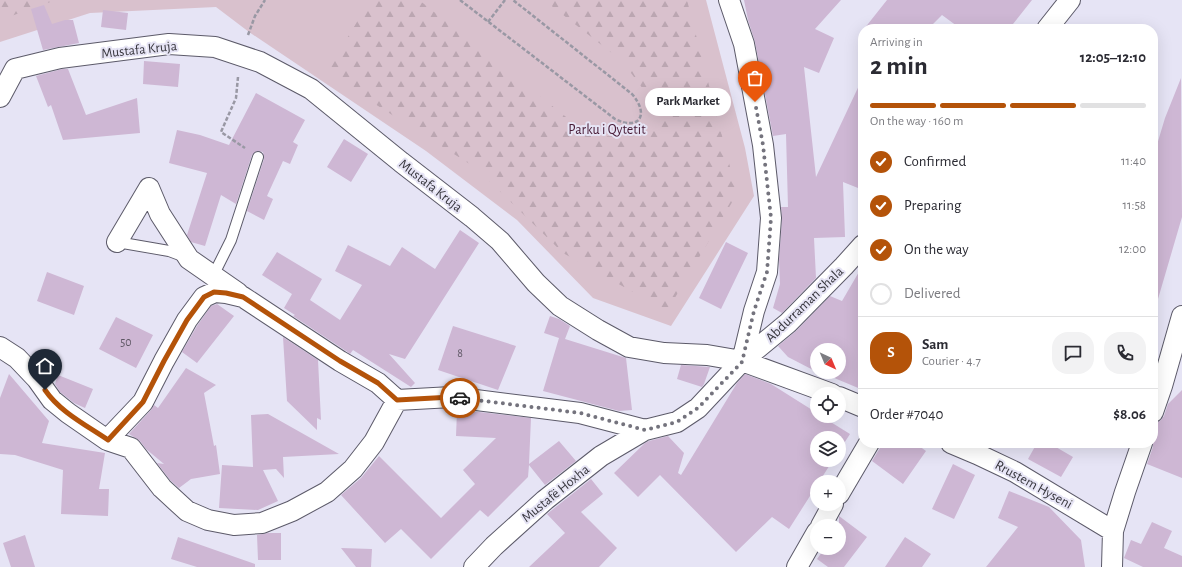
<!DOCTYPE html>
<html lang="en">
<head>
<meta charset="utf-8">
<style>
	:root { --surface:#fff; --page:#f2f2f3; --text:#2b2b33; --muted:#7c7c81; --line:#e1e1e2; --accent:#b45309 }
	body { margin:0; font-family:"Alegreya Sans",sans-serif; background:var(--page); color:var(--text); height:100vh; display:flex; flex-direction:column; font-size:15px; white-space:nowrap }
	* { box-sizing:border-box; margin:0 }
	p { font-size:13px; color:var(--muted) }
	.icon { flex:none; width:22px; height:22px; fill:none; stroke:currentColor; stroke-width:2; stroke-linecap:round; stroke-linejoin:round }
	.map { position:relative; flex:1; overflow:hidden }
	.drawer { position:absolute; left:858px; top:24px; width:300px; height:424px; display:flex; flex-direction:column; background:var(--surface); border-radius:16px; box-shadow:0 4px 16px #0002 }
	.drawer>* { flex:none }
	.needle { width:26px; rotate:136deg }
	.tools { position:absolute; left:810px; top:343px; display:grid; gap:8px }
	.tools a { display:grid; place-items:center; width:36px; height:36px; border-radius:50%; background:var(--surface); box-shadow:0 4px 16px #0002; font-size:20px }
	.pin { position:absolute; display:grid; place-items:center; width:34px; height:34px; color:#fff; margin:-41px -17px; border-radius:50% 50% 50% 0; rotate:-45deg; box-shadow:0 0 4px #0007 }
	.pin .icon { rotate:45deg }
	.courier { position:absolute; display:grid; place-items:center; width:40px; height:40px; margin:-20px; border:3px solid #b45309; border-radius:50%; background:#fff; color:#222; box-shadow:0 1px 5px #0007 }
	.bubble { position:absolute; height:28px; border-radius:14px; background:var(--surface); box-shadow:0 4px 16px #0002; font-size:13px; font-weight:700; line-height:28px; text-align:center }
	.headline em { font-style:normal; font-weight:700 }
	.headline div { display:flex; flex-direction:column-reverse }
	.headline { display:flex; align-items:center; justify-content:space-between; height:68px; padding:0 12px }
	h1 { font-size:26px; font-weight:700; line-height:30px }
	.bar { display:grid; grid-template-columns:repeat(4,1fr); gap:6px 4px; align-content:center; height:48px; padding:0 12px }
	.bar i { height:5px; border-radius:3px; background:var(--line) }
	.bar .selected { background:var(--accent) }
	.bar p { grid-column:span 4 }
	.line { display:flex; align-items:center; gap:10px; padding:0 12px; border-top:1px solid var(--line) }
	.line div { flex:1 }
	.round { display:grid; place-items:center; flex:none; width:42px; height:42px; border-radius:16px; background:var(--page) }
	ol { padding:0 12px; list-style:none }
	li { display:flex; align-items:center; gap:12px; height:44px }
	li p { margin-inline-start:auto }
	li .icon { padding:4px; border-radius:50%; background:var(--accent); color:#fff; stroke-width:4 }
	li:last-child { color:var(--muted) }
	li i { width:22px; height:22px; border:2px solid var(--line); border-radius:50% }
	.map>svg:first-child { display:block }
	.green { fill:#d9c1cd }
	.forest { fill:url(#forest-firs) }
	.building { fill:#ceb7d4 }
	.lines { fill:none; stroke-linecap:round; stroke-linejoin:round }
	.lane-casing { stroke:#5c5a69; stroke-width:12 }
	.street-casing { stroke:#5c5a69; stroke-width:22 }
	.path { stroke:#9998a4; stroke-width:2.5; stroke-dasharray:4 2; stroke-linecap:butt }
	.lane { stroke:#fff; stroke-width:10 }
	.street { stroke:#fff; stroke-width:20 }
	.done { stroke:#74737d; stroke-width:4; stroke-dasharray:0 7.2 }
	.route { stroke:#b45309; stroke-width:5 }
	.labels { text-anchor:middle; stroke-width:4; stroke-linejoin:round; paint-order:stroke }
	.number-label { font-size:12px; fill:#5d5663 }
	.street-label { font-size:14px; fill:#37363d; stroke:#e6e4f5 }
	.park-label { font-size:14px; fill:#471a35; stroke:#e6e4f5 }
</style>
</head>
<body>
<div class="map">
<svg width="1182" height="567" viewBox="0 0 1182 567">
	<defs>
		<pattern id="forest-firs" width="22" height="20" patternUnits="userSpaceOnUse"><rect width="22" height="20" fill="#d9c1cd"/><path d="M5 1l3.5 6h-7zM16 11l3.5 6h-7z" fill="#bba6b1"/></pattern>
	</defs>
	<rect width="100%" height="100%" fill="#e6e4f5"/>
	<path class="green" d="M0,0H706L745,148L754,196L671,326L593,298L517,220L426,151L249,32L216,7L90,13L0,42Z"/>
	<path class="forest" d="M0,0H56L0,20Z
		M366,0H419L590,136L641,137L664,117L622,61L544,0H687L737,194L667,311L563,253L476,168L326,73L369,2Z"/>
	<path class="building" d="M744,0H841L815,29L834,38L819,73L804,67L816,177L863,77V190L843,182L845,237L814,238L816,278L782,313L773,308L780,284L779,259L782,219L781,207H788L786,134L773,136L755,42L748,20Z
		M887,0H1032L1009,29H961L942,15L928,29H864Z
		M44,5L52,24L65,20H73L79,43L43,50L31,9Z
		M103,10L128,13L126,30L101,27Z
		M144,61L180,64L178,87L143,84Z
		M62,69H68L86,115L137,98L140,133L63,140L51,105L48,107L36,76Z
		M1181,78L1182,217L1158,299H1153V158L1165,118Z
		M256,93L305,120L293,142L298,145L290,164L283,161L267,196L273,199L264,220L247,211L264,159L263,152L257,151L252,155L236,204L221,195L205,246L191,242L187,235L207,173L169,163L177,130L200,135L229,145Z
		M344,139L368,154L351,182L327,167Z
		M460,230L479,243L405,359L389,354L415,383L411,387L353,350L350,354L346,351L293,316L295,315L284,308L292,294L262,275L277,252L322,279L310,300L340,320L362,285L335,271L348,245L390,266L402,247L435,269Z
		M726,242L748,253L721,309L699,298Z
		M863,265V390L820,372H839V350H817V372L788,357L778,346L796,331L830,296L842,301Z
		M47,272L84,286L74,315L37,301Z
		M217,304L234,316L197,363L182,352L197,326L211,306Z
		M550,316L559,319L570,326L565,339L626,358L632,410L619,411L543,391L559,338L544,333Z
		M116,317L153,335L136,368L99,349Z
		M453,326L516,346L498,390L438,370Z
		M283,337L318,360L321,420L317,418V430L287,401Z
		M681,365L710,367L704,384L702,387L677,379Z
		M186,368L216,385L204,393L214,446L216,445L220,474L191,479L179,488L170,480L157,463L164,464L146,449L140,441L129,434L151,410L154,405L158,408Z
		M9,374L49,421L42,443L105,453L99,489H109L108,516L61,514L63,470L15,455L0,454V398Z
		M745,374L771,384L817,413V416H821L850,434L839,451V438H817V460H833L819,482H817V485L789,529L772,517L736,552L660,475L638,497L614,473L645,443L649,441L668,436L684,453L678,473L681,475L737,383Z
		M58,375L93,389L85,408L74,403L60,392L55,384Z
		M1182,390V478L1147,464L1153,447V431L1156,423L1161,420L1164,416L1168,404Z
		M457,411L479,412L531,418L529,464L559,441L576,461L545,485L529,465L528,477L488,517L480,510L431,559L401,529L385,543L341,495L361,478L379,456L441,518L475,484L463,470L496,438L456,436Z
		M268,414L339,454L283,457L284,478L276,469L263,470L278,501L258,510L219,508L222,465L253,467L251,415Z
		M883,443H915L926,451L903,484L872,461Z
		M1037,443H1049L1073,457L1061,477L1028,459Z
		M953,464L975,475L954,519L932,509Z
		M591,479L603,494L581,512L617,548L599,567H529L565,533L547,514Z
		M1009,491L1049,507L1081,540L1085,567H986L1018,527L998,518Z
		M839,516L867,537L844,567H828L817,559L825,548H839Z
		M1152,522L1172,531L1164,548L1182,556V567H1143L1124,558L1131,540L1141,544Z
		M268,533H281V560H258L257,535Z
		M25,535L35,567H11L3,543Z
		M178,537L255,564V567H197L171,559Z
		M905,537L931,554L922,567H885Z
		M341,548L372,549L371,567H356Z"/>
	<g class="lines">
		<defs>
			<path id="lane" d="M117,242L169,251L185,257
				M213,276L231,240L258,157"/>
			<path id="street" d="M729,0L744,44L763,145L771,218L767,272L754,311L742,361
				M1047,29L1070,0
				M0,97L15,69L60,58L169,44L215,47L260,62L311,89L401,162L472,217L500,241L536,283L560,306L598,330L629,347L664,353L707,355L742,361L832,394
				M117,242L149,188L160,214L189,259L238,293
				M0,347L17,358L37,379L52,400L68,413L107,440L131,448L162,488L187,511L208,520L234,525L262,523L292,511L327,492L353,469L374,442L397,400
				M839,397L863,407
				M1153,412L1162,386L1182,316
				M107,440L143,402L164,361L187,320L204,297L215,292L226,293L243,297L340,361L378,383L397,400L452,397L580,413L645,430
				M951,443L977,454L1015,472L1113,531
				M839,494L869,443
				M821,526L833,504
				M474,567L494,546L545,500L601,456L645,430L677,422L698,408L742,361L788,323L844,266L863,245
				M797,567L817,532
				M1112,567L1113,531L1125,492L1142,443"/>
		</defs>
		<use href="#lane" class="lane-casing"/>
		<use href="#street" class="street-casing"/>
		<path class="path" d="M460,0L615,119C639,131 650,115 632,94L513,0
			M488,22L505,0
			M248,35L255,16L265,0
			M238,77L236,98L221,132L245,148"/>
		<use href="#lane" class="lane"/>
		<use href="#street" class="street"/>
	</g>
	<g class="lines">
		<path class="done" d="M460,398L580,413L645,430L677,422L698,408L742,362L754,311L767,272L771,218L763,145L755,102"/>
		<path class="route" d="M45,390C60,412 86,425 108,440L143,402L164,361L187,320L204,297L214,292L226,293L243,297L340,361L378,383L397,400L452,397L460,398"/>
	</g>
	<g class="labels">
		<g class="number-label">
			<text x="126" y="346">50</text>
			<text x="460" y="357">8</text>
		</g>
		<g class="street-label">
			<text transform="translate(139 49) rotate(-6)" y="5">Mustafa Kruja</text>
			<text transform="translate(431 185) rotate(38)" y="5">Mustafa Kruja</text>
			<text transform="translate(804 304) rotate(-44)" y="5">Abdurraman Shala</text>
			<text transform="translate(1034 484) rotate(29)" y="5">Rrustem Hyseni</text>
			<text transform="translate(555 493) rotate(-39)" y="5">Mustafë Hoxha</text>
		</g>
		<g class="park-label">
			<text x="607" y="134">Parku i Qytetit</text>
		</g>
	</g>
</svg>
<div class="tools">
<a><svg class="needle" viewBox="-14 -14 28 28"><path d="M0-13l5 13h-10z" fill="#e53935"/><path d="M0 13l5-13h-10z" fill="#7c7c81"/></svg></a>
<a><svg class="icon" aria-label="locate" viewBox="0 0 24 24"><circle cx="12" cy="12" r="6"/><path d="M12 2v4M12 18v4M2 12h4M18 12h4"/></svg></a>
<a><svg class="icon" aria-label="layers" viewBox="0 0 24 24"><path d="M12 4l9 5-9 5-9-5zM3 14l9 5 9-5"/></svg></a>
<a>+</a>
<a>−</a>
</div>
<div class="pin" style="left:755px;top:102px;background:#ea580c"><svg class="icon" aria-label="bag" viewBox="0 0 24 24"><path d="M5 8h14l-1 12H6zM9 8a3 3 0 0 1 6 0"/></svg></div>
<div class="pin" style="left:45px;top:390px;background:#1f2937"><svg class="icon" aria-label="home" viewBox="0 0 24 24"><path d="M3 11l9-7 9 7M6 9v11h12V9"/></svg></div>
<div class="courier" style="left:460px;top:398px"><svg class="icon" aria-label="car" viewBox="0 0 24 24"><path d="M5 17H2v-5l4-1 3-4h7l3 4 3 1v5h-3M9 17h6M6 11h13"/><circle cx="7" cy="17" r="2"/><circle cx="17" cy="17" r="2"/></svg></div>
<div class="bubble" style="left:645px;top:88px;width:86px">Park Market</div>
<section class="drawer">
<div class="headline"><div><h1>2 min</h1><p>Arriving in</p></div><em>12:05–12:10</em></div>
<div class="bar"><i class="selected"></i><i class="selected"></i><i class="selected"></i><i></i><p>On the way · 160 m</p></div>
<ol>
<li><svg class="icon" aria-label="check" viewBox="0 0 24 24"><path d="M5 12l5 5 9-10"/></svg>Confirmed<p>11:40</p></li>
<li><svg class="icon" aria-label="check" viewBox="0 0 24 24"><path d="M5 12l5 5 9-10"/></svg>Preparing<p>11:58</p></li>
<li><svg class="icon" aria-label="check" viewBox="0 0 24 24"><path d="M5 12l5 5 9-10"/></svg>On the way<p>12:00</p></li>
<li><i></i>Delivered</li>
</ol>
<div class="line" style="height:72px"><b class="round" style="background:var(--accent);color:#fff">S</b><div><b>Sam</b><p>Courier · 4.7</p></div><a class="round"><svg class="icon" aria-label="chat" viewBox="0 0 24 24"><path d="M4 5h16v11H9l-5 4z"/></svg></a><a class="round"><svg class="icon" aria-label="phone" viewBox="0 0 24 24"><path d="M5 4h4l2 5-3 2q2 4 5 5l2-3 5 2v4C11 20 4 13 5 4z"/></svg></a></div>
<div class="line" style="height:52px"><div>Order #7040</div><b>$8.06</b></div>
</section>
</div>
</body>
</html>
